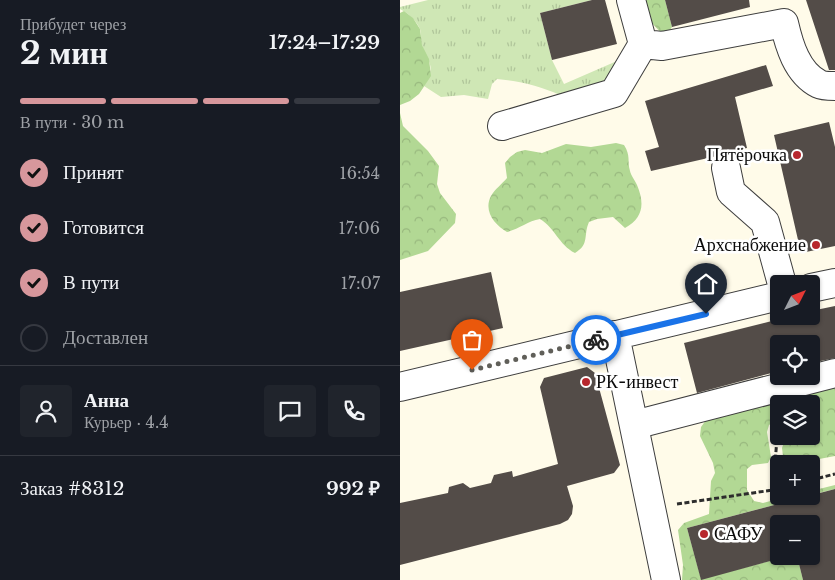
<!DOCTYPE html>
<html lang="ru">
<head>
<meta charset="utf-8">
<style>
	:root { --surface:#171b24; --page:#20242c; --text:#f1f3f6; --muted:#9ea1a6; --line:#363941; --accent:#d7979c }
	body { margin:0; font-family:"Libre Baskerville",serif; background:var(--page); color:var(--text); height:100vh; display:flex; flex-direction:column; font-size:19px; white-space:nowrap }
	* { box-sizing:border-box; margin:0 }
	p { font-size:16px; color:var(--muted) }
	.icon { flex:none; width:28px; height:28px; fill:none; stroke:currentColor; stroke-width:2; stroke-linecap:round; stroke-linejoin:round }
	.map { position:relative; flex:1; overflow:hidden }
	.drawer { display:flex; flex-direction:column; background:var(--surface); width:400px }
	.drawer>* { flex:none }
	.needle { width:32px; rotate:48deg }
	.fabs { position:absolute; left:370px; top:275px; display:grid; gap:10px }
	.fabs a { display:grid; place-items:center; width:50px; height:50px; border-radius:5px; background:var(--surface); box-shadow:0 1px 4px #0004; font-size:25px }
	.pin { position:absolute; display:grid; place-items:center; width:42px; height:42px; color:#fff; margin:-51px -21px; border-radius:50% 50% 50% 0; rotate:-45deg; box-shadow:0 0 5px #0007 }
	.pin .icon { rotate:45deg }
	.courier { position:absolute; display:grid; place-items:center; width:50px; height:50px; margin:-25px; border:4px solid #1a73e8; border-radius:50%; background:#fff; color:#222; box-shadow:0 1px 6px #0007 }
	.head em { font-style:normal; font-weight:800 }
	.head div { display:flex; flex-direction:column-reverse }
	.head { display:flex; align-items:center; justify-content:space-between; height:85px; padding:0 20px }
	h1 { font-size:32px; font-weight:800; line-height:38px }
	.bar { display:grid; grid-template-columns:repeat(4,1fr); gap:8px 5px; align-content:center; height:60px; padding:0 20px }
	.bar i { height:6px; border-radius:4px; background:var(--line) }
	.bar .current { background:var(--accent) }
	.bar p { grid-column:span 4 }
	.line { display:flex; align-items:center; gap:12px; padding:0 20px; border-top:1px solid var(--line) }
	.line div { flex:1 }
	.round { display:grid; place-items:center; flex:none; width:52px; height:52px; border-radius:5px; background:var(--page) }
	ol { padding:0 20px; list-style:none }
	li { display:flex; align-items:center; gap:15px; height:55px }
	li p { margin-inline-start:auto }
	li .icon { padding:5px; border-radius:50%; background:var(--accent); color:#111; stroke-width:4 }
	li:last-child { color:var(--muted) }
	li i { width:28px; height:28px; border:2px solid var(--line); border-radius:50% }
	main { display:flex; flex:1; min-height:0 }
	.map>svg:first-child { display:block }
	.grass { fill:url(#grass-tufts) }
	.forest { fill:url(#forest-crowns) }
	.building { fill:#534c48 }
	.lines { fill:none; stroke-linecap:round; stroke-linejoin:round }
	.minor-casing { stroke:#3e3e3e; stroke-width:30 }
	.path { stroke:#2d2d2d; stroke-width:3; stroke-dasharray:5 2.5; stroke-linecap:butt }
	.minor { stroke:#fff; stroke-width:28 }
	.done { stroke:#605f59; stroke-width:5; stroke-dasharray:0 9 }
	.route { stroke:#1a73e8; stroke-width:6 }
	.poi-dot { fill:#b7272d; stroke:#fff; stroke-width:2 }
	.labels { text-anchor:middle; stroke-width:5; stroke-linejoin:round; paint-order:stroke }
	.poi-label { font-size:18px; fill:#0b0b0b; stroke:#fff; text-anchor:end }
</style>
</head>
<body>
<main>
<section class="drawer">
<div class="head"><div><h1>2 мин</h1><p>Прибудет через</p></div><em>17:24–17:29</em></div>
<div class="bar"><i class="current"></i><i class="current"></i><i class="current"></i><i></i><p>В пути · 30 m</p></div>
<ol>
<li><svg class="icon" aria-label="check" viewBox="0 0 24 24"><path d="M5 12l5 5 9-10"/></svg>Принят<p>16:54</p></li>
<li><svg class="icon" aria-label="check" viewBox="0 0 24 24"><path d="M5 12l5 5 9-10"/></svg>Готовится<p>17:06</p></li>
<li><svg class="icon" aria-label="check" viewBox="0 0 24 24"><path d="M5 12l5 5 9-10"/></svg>В пути<p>17:07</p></li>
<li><i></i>Доставлен</li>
</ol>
<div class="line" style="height:90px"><a class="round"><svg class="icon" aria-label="person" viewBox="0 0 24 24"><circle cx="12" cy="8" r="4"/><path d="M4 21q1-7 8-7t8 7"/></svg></a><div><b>Анна</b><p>Курьер · 4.4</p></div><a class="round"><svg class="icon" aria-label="chat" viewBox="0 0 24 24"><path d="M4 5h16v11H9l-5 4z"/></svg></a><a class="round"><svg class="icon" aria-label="phone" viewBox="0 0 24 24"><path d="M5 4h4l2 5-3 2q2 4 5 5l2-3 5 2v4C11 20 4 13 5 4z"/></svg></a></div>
<div class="line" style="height:65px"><div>Заказ #8312</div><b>992 ₽</b></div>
</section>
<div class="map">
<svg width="435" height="580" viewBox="0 0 435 580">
	<defs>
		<pattern id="grass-tufts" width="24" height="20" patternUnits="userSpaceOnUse" patternTransform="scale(1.25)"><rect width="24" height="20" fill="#cfe7b5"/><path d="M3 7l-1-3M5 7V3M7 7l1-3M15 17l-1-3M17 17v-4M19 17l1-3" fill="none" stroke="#b0c59a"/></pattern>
		<pattern id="forest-crowns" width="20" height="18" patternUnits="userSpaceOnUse" patternTransform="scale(1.25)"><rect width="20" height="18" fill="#b2d894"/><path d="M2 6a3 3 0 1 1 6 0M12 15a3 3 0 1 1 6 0" fill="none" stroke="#98b87e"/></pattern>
	</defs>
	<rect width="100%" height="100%" fill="#fffbe9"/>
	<path class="grass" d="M28,0H192L140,13L152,60L164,84L233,54L209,82L160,95C140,86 119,81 97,79L92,84L88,99L64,95L41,97L24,86C37,66 28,63 22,45C20,40 22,34 20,29C16,20 8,13 0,9V7Z"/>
	<path class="forest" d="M239,0H265L272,27L265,37L250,21Z
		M4,11L13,18L20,29L22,45L29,59L31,76L19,94L10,101L0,105V13Z
		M0,113L3,126L28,151L39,166L37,184L40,193L56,214L55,223L28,251L0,260Z
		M216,143L224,145C231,156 227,160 230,171C231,176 235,180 237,185C245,204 243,218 225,228L213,217L197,219L189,222C183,235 190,244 175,253C159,245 155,228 140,219C128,221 119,229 107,232C95,225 83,211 91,196C95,189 102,184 107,178L105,163L110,157L117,152L125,150L142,153L166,144L191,147Z
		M435,379V456L393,464H384L382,448L386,436H411V404H379V425L375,421L369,425L367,432L371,457L368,463L352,465L347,469V490L354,501L363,503L389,496H408L287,528L301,579L389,556H397L403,580H282L283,565L278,530L284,523L309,514L311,481L315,473L313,463L300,436L301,427L314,409Z
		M435,485V489L411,495V491Z"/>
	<path class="building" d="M192,0H205L217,44L152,60L140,13Z
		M265,0H349L350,7L272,27Z
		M406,0H435V70H429Z
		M366,65L373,86L335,97L347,148L322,153L317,156L251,171L245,151L259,147L245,101Z
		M429,122L435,147V246L401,253L374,135Z
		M91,272L103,328L0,351V292Z
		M435,306V358L411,363V344H379V371L297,393L284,343L392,316H411V311Z
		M187,367L195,373L220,465L214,473L167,486L173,506L172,514L168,520L160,524L0,565V503L48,493L49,487L63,483L70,488L91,483L94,475L112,471L113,477L158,464L140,387L144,378Z
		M435,489V580H403L397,556H411V524H379V556H389L301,580L287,528Z"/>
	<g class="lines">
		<defs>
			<path id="minor" d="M243,44L262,46L384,23C389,45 397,73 419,84C423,86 430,86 435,86
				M102,126L214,93L243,44L231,0
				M326,168L331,192L365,222L382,284
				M411,288L435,283
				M215,335L266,580
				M0,387L379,296
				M234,425L435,373"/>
		</defs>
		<use href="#minor" class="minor-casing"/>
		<path class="path" d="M411,480L435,474
			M373,490L379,488
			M277,504L373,490L377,438"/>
		<use href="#minor" class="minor"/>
	</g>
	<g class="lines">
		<path class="done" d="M72,370L196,340"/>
		<path class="route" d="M196,340L306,314"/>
	</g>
	<g class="poi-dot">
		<circle cx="397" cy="155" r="5"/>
		<circle cx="416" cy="245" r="5"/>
		<circle cx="186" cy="382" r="5"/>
		<circle cx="304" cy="534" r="5"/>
	</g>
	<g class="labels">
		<g class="poi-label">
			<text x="387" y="161">Пятёрочка</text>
			<text x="406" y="251">Архснабжение</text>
			<text x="196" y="388" text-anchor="start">РК-инвест</text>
			<text x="314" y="540" text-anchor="start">САФУ</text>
		</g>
	</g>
</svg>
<div class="fabs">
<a><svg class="needle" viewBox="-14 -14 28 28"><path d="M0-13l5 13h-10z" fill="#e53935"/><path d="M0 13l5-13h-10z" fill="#9ea1a6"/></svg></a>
<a><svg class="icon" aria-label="locate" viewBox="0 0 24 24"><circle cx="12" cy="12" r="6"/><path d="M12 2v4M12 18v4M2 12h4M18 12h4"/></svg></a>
<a><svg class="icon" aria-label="layers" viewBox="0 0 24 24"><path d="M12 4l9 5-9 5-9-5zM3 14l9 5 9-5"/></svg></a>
<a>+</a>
<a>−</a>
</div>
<div class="pin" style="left:72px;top:370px;background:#ea580c"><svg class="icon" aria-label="bag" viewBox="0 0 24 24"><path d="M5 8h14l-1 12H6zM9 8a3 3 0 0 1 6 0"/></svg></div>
<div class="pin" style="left:306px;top:314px;background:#1f2937"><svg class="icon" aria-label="home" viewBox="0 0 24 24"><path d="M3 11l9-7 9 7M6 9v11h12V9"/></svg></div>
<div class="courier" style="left:196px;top:340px"><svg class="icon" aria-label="bike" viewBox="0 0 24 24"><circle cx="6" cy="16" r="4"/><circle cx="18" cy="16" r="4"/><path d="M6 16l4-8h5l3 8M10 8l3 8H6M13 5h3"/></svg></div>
</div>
</main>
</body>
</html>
